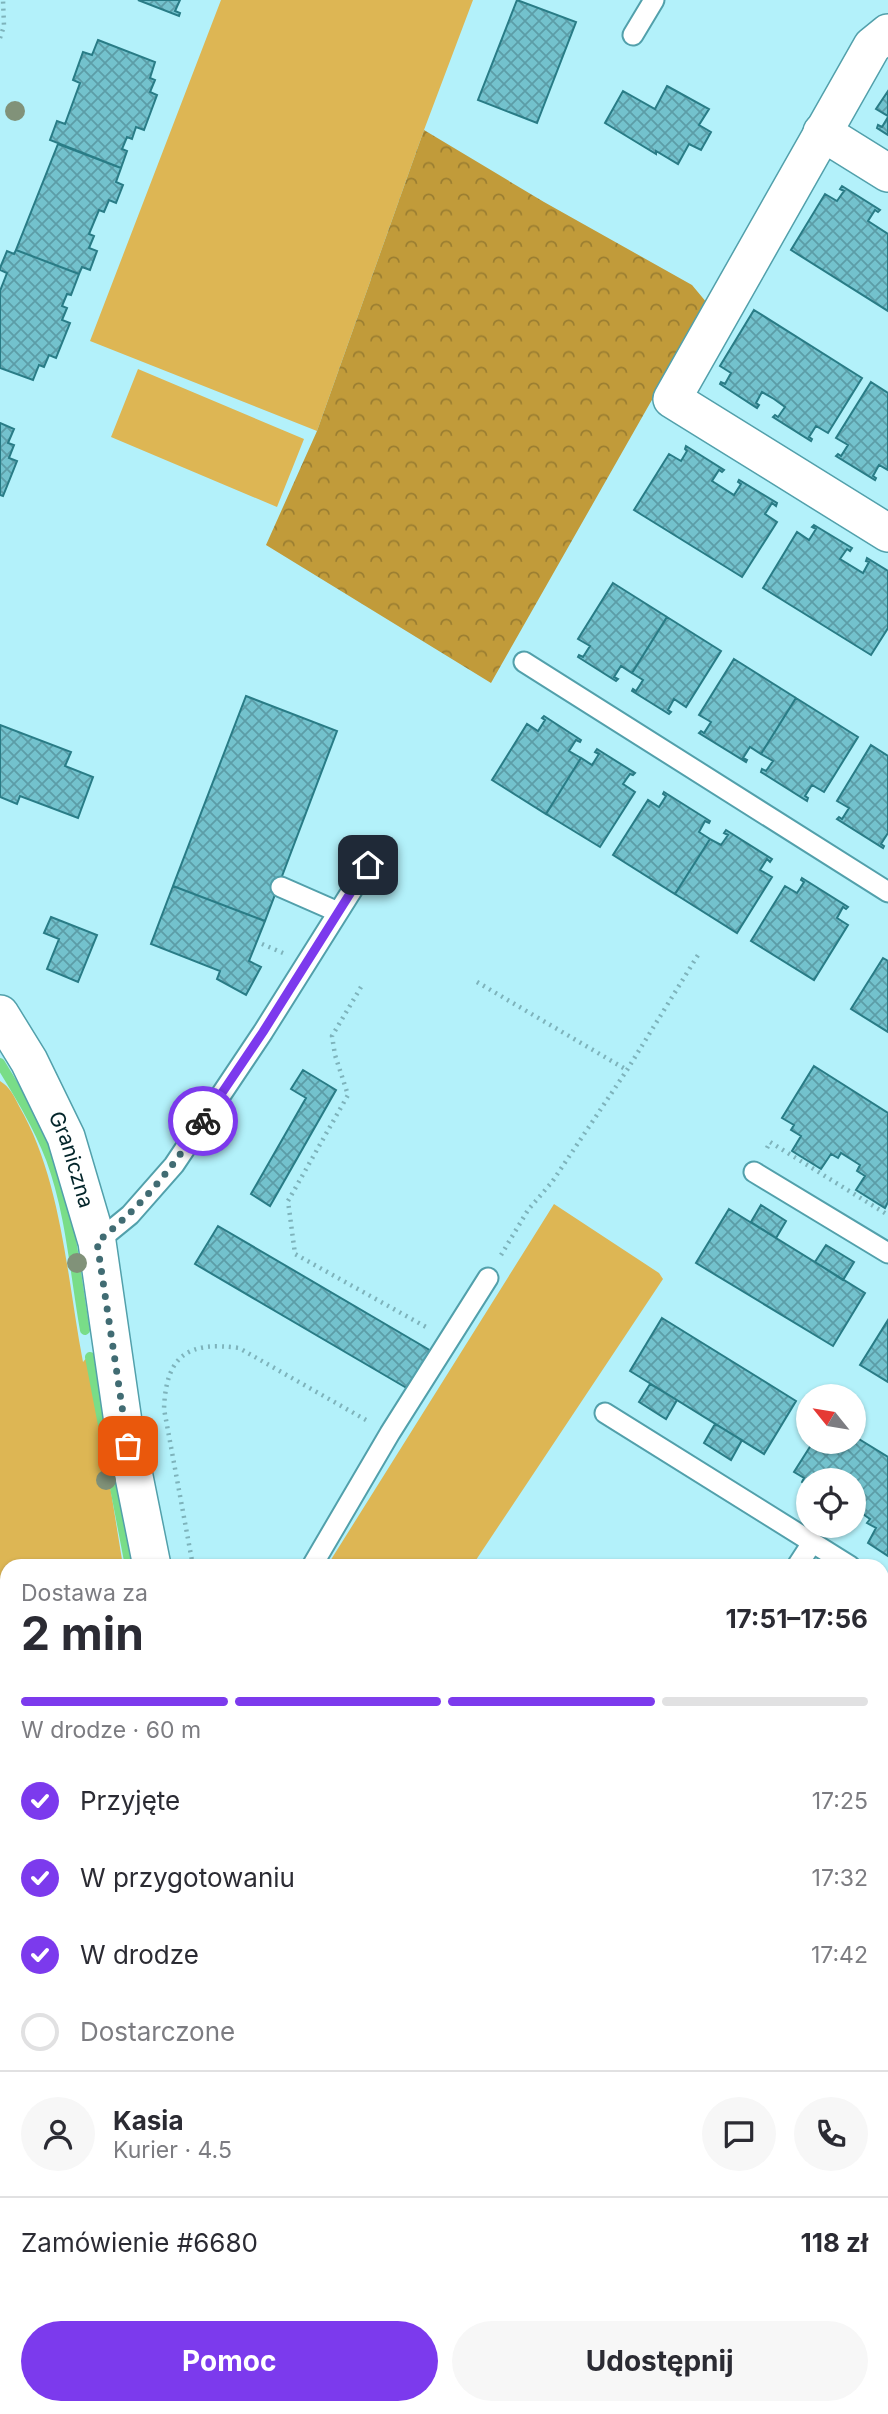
<!DOCTYPE html>
<html lang="pl">
<head>
<meta charset="utf-8">
<style>
	:root { --surface:#fff; --page:#f7f7f7; --text:#2b2b33; --muted:#7c7c81; --line:#e1e1e2; --accent:#7c3aed }
	body { margin:0; font-family:Inter,sans-serif; background:var(--page); color:var(--text); height:100vh; display:flex; flex-direction:column; font-size:26px; white-space:nowrap }
	* { box-sizing:border-box; margin:0 }
	p { font-size:23px; color:var(--muted) }
	.icon { flex:none; width:38px; height:38px; fill:none; stroke:currentColor; stroke-width:2; stroke-linecap:round; stroke-linejoin:round }
	.map { position:relative; flex:1; overflow:hidden }
	.sheet { position:absolute; left:0px; top:1559px; width:889px; height:856px; display:flex; flex-direction:column; background:var(--surface); border-radius:21px 21px 0 0; box-shadow:0 2px 5px #0004 }
	.sheet>* { flex:none }
	.needle { width:46px; rotate:300deg }
	.fabs { position:absolute; left:796px; top:1384px; display:grid; gap:14px }
	.fabs a { display:grid; place-items:center; width:70px; height:70px; border-radius:50%; background:var(--surface); box-shadow:0 2px 5px #0004; font-size:35px }
	.pin { position:absolute; display:grid; place-items:center; width:60px; height:60px; color:#fff; margin:-30px; border-radius:14px; box-shadow:0 4px 10px #0006 }
	.courier { position:absolute; display:grid; place-items:center; width:70px; height:70px; margin:-35px; border:5px solid #7c3aed; border-radius:50%; background:#fff; color:#222; box-shadow:0 2px 9px #0007 }
	.head em { font-style:normal; font-weight:700 }
	.head div { display:flex; flex-direction:column-reverse }
	.head { display:flex; align-items:center; justify-content:space-between; height:119px; padding:0 21px }
	h1 { font-size:46px; font-weight:700; line-height:52px }
	.bar { display:grid; grid-template-columns:repeat(4,1fr); gap:10px 7px; align-content:center; height:84px; padding:0 21px }
	.bar i { height:9px; border-radius:5px; background:var(--line) }
	.bar .current { background:var(--accent) }
	.bar p { grid-column:span 4 }
	.line { display:flex; align-items:center; gap:18px; padding:0 21px; border-top:2px solid var(--line) }
	.line div { flex:1 }
	.round { display:grid; place-items:center; flex:none; width:74px; height:74px; border-radius:37px; background:var(--page) }
	ol { padding:0 21px; list-style:none }
	li { display:flex; align-items:center; gap:21px; height:77px }
	li p { margin-inline-start:auto }
	li .icon { padding:7px; border-radius:50%; background:var(--accent); color:#fff; stroke-width:4 }
	li:last-child { color:var(--muted) }
	li i { width:38px; height:38px; border:4px solid var(--line); border-radius:50% }
	.action { display:flex; gap:14px; margin-top:auto; padding:14px 21px }
	.action a { flex:1; height:80px; border-radius:42px; background:var(--accent); color:#fff; font-size:28px; font-weight:700; line-height:80px; text-align:center }
	.action a+a { background:var(--page); color:var(--text) }
	.map>svg:first-child { display:block }
	.built { fill:#90ebf8 }
	.grass { fill:#ddb654 }
	.forest { fill:url(#forest-crowns) }
	.park { fill:url(#park-crowns) }
	.lines { fill:none; stroke-linecap:round; stroke-linejoin:round }
	.stream { stroke:#79dd88; stroke-width:10 }
	.building { fill:url(#building-cross-hatch); stroke:#297c86; stroke-width:2 }
	.lane-casing { stroke:#52a0ab; stroke-width:23 }
	.street-casing { stroke:#52a0ab; stroke-width:40 }
	.secondary-casing { stroke:#52a0ab; stroke-width:42 }
	.path { stroke:#7eb3bb; stroke-width:4.5; stroke-dasharray:2 5; stroke-linecap:butt }
	.lane { stroke:#fff; stroke-width:19 }
	.street { stroke:#fff; stroke-width:37 }
	.secondary { stroke:#fff; stroke-width:38 }
	.tree { fill:#819279 }
	.done { stroke:#416c73; stroke-width:7; stroke-dasharray:0 12.6 }
	.route { stroke:#7c3aed; stroke-width:9 }
	.labels { text-anchor:middle; stroke-width:5; stroke-linejoin:round; paint-order:stroke }
	.street-label { font-size:21px; fill:#03252a; stroke:#fff }
</style>
</head>
<body>
<div class="map">
<svg width="888" height="2414" viewBox="0 0 888 2414">
	<defs>
		<pattern id="forest-crowns" width="20" height="18" patternUnits="userSpaceOnUse" patternTransform="scale(1.75)"><rect width="20" height="18" fill="#c19b3a"/><path d="M2 6a3 3 0 1 1 6 0M12 15a3 3 0 1 1 6 0" fill="none" stroke="#9b7e31"/></pattern>
		<pattern id="park-crowns" width="20" height="18" patternUnits="userSpaceOnUse" patternTransform="scale(1.75)"><rect width="20" height="18" fill="#ddb654"/><path d="M2 6a3 3 0 1 1 6 0M12 15a3 3 0 1 1 6 0" fill="none" stroke="#bc9c49"/></pattern>
		<pattern id="building-cross-hatch" width="8" height="8" patternUnits="userSpaceOnUse" patternTransform="scale(1.75)"><rect width="8" height="8" fill="#73c2cd"/><path d="M0 0l8 8M0 8l8-8" fill="none" stroke="#5c9da7"/></pattern>
	</defs>
	<rect width="100%" height="100%" fill="#b3f1fa"/>
	<path class="built" d="M0,2088L7,2090V2237L0,2255Z"/>
	<path class="grass" d="M221,0H473L424,130L317,431L90,341Z
		M138,369L304,439L277,507L111,437Z
		M0,1081C10,1087 14,1096 19,1106C62,1180 67,1279 83,1362L89,1355L123,1566H7V1861L0,1859Z
		M554,1204L659,1273L663,1279L472,1566H327Z
		M0,1931L7,1933V1988L0,1986Z
		M882,2216L888,2218V2282L882,2280Z
		M0,2343L7,2347V2408H540L537,2414H0Z"/>
	<path class="forest" d="M424,130L544,202L692,285L707,303L491,683L266,545L317,431Z"/>
	<path class="park" d="M882,1993L888,1996V2085L885,2091L882,2090Z"/>
	<g class="lines">
		<path class="stream" d="M0,1063C19,1094 38,1125 51,1159C71,1213 75,1274 85,1330
			M90,1357L130,1566
			M233,2414L236,2408"/>
	</g>
	<path class="building" d="M138,0H180L175,11L180,13L179,16Z
		M517,0L576,22L537,123L478,100Z
		M98,40L155,62L150,78L155,80L150,92L157,95L144,130L136,127L132,139L127,137L122,149L127,151L121,168L50,140L57,121L65,124L80,83L73,80L83,52L92,55Z
		M667,86L709,109L699,125L711,132L701,150L689,144L678,164L656,151V154L605,123L623,91L655,109Z
		M888,91V116L876,109Z
		M888,117V135L877,128L878,125L882,127Z
		M58,144L121,168L116,182L123,185L116,203L109,200L104,212L99,210L89,234L94,236L89,248L97,251L90,270L82,267L79,274L16,250Z
		M842,186L880,210L878,212L875,210L868,221L888,234V311L791,250L825,194L837,201L844,191L840,189Z
		M16,250L79,274L71,295L67,294L62,306L67,308L62,320L70,323L56,358L49,355L44,367L39,365L33,380L0,368V291L7,273L0,270V268L7,251L14,254Z
		M754,310L862,378L828,433L816,426L809,437L812,439L811,441L773,417L775,415L778,417L785,407L774,399L762,392L756,403L759,405L757,408L720,384L721,382L725,384L731,373L720,366Z
		M871,382L888,393V470L879,465L873,476L876,478L875,480L836,456L838,454L841,456L848,445L836,438Z
		M0,423L14,429L8,443L14,445L9,458L17,461L3,496L0,495Z
		M686,446L724,470L722,472L719,470L712,481L734,495L741,484L738,482L739,480L777,503L776,506L772,503L765,514L777,522L742,577L634,510L669,454L681,461L687,451L685,449Z
		M814,525L852,548L850,551L847,549L840,559L863,573L869,562L866,561L867,558L888,571V628L871,655L763,588L797,532L809,540L816,529L812,527Z
		M613,583L667,617L632,673L621,666L614,677L618,679L616,681L578,657L579,655L583,657L590,646L578,639Z
		M667,617L721,651L686,707L674,699L668,710L671,712L669,714L632,691L633,689L636,691L643,680L632,673Z
		M734,659L796,698L761,754L750,747L743,758L747,760L746,762L699,733L701,731L704,733L711,722L699,715Z
		M246,696L337,731L265,921L173,886Z
		M796,698L858,737L824,792L812,785L805,796L808,798L807,801L761,772L762,769L766,771L773,761L761,754Z
		M544,716L581,740L580,742L576,740L569,751L581,758L546,814L492,780L527,724L538,731L545,720L542,718Z
		M0,725L71,752L65,766L93,777L78,818L20,796L17,804L0,797Z
		M871,745L888,756V833L881,844L884,846L883,848L837,819L839,817L842,819L849,808L837,801Z
		M597,749L635,773L633,775L630,774L623,784L635,792L600,847L546,814L581,758L592,765L599,754L595,752Z
		M664,792L710,821L709,823L705,821L699,832L710,839L675,894L613,855L648,800L659,807L666,796L663,794Z
		M726,830L772,859L770,862L767,859L760,870L772,877L737,933L675,894L710,839L721,845L728,835L724,833Z
		M802,878L848,907L846,909L843,907L837,918L848,925L814,980L751,941L785,886L797,893L804,882L801,880Z
		M173,886L265,921L249,961L261,967L246,995L217,979L220,971L151,944Z
		M51,917L97,935L78,982L47,969L59,939L44,933Z
		M883,958L888,961V1032L851,1009Z
		M814,1066L888,1113V1202L885,1208L856,1190L865,1176L857,1171L860,1165L841,1153L838,1158L831,1154L821,1169L792,1151L801,1136L791,1130L794,1125L782,1118Z
		M303,1070L336,1090L270,1206L251,1194L306,1098L291,1089Z
		M761,1205L786,1221L776,1238L751,1222Z
		M729,1209L865,1293L833,1346L696,1263Z
		M218,1226L433,1352L410,1390L195,1264Z
		M826,1245L854,1262L843,1280L815,1262Z
		M662,1318L796,1401L764,1454L630,1371Z
		M888,1320V1382L860,1365Z
		M650,1384L677,1400L666,1419L639,1402Z
		M715,1424L742,1440L731,1460L704,1443Z
		M854,1436L888,1457V1556L868,1543L876,1528L867,1523L870,1519L854,1508V1480H808V1487L802,1482L804,1478L794,1472L813,1442H854Z
		M808,1492V1508L801,1504Z
		M888,1815V1866L882,1876V1824Z
		M888,1866V1938L882,1948V1876Z
		M886,1941L888,1959L883,1968L882,1948Z
		M0,2179L7,2181V2191L0,2209Z
		M576,2408H673L671,2414H574Z"/>
	<g class="lines">
		<defs>
			<path id="lane" d="M633,35L654,0
				M524,662L888,892
				M281,887L338,912
				M754,1172L888,1253
				M97,1242L130,1215L174,1165L263,1032L368,865
				M605,1413L850,1566
				M312,1566L390,1433L488,1278
				M797,1566L812,1543
				M882,1585L888,1589
				M882,2124L888,2126
				M882,2369L888,2353
				M866,2414L868,2408"/>
			<g id="street">
				<path d="M888,33L872,46L672,399L888,533"/>
				<path d="M822,132L888,173"/>
				<path id="s1" d="M0,1014L29,1061L66,1137L97,1242L123,1422L152,1566"/>
				<path d="M882,1746L888,1736"/>
				<path d="M0,1911L7,1913"/>
				<path d="M882,2195L888,2197"/>
			</g>
			<path id="secondary" d="M0,2010L7,2012
				M882,2304L888,2307"/>
		</defs>
		<use href="#lane" class="lane-casing"/>
		<use href="#street" class="street-casing"/>
		<use href="#secondary" class="secondary-casing"/>
		<path class="path" d="M0,38L4,26L3,0
			M262,944L283,953
			M477,982L627,1070
			M361,987L332,1036L335,1055L348,1095L288,1201L295,1254L426,1327
			M767,1148L770,1142L888,1215
			M501,1255L528,1210L552,1182L627,1070L698,955
			M193,1566L164,1409C166,1355 188,1341 239,1348L366,1420
			M0,2059L7,2061"/>
		<use href="#lane" class="lane"/>
		<use href="#street" class="street"/>
		<use href="#secondary" class="secondary"/>
	</g>
	<g class="tree">
		<circle cx="15" cy="111" r="10"/>
		<circle cx="77" cy="1263" r="10"/>
		<circle cx="106" cy="1480" r="10"/>
	</g>
	<g class="lines">
		<path class="done" d="M128,1446L97,1242C143,1205 171,1170 203,1121"/>
		<path class="route" d="M203,1121L263,1032L368,865"/>
	</g>
	<g class="labels">
		<g class="street-label">
			<text dy="7" stroke="none"><textPath href="#s1" startOffset="163">Graniczna</textPath></text>
		</g>
	</g>
</svg>
<div class="fabs">
<a><svg class="needle" viewBox="-14 -14 28 28"><path d="M0-13l5 13h-10z" fill="#e53935"/><path d="M0 13l5-13h-10z" fill="#7c7c81"/></svg></a>
<a><svg class="icon" aria-label="locate" viewBox="0 0 24 24"><circle cx="12" cy="12" r="6"/><path d="M12 2v4M12 18v4M2 12h4M18 12h4"/></svg></a>
</div>
<div class="pin" style="left:128px;top:1446px;background:#ea580c"><svg class="icon" aria-label="bag" viewBox="0 0 24 24"><path d="M5 8h14l-1 12H6zM9 8a3 3 0 0 1 6 0"/></svg></div>
<div class="pin" style="left:368px;top:865px;background:#1f2937"><svg class="icon" aria-label="home" viewBox="0 0 24 24"><path d="M3 11l9-7 9 7M6 9v11h12V9"/></svg></div>
<div class="courier" style="left:203px;top:1121px"><svg class="icon" aria-label="bike" viewBox="0 0 24 24"><circle cx="6" cy="16" r="4"/><circle cx="18" cy="16" r="4"/><path d="M6 16l4-8h5l3 8M10 8l3 8H6M13 5h3"/></svg></div>
<section class="sheet">
<div class="head"><div><h1>2 min</h1><p>Dostawa za</p></div><em>17:51–17:56</em></div>
<div class="bar"><i class="current"></i><i class="current"></i><i class="current"></i><i></i><p>W drodze · 60 m</p></div>
<ol>
<li><svg class="icon" aria-label="check" viewBox="0 0 24 24"><path d="M5 12l5 5 9-10"/></svg>Przyjęte<p>17:25</p></li>
<li><svg class="icon" aria-label="check" viewBox="0 0 24 24"><path d="M5 12l5 5 9-10"/></svg>W przygotowaniu<p>17:32</p></li>
<li><svg class="icon" aria-label="check" viewBox="0 0 24 24"><path d="M5 12l5 5 9-10"/></svg>W drodze<p>17:42</p></li>
<li><i></i>Dostarczone</li>
</ol>
<div class="line" style="height:126px"><a class="round"><svg class="icon" aria-label="person" viewBox="0 0 24 24"><circle cx="12" cy="8" r="4"/><path d="M4 21q1-7 8-7t8 7"/></svg></a><div><b>Kasia</b><p>Kurier · 4.5</p></div><a class="round"><svg class="icon" aria-label="chat" viewBox="0 0 24 24"><path d="M4 5h16v11H9l-5 4z"/></svg></a><a class="round"><svg class="icon" aria-label="phone" viewBox="0 0 24 24"><path d="M5 4h4l2 5-3 2q2 4 5 5l2-3 5 2v4C11 20 4 13 5 4z"/></svg></a></div>
<div class="line" style="height:91px"><div>Zamówienie #6680</div><b>118 zł</b></div>
<div class="action"><a>Pomoc</a><a>Udostępnij</a></div>
</section>
</div>
</body>
</html>
